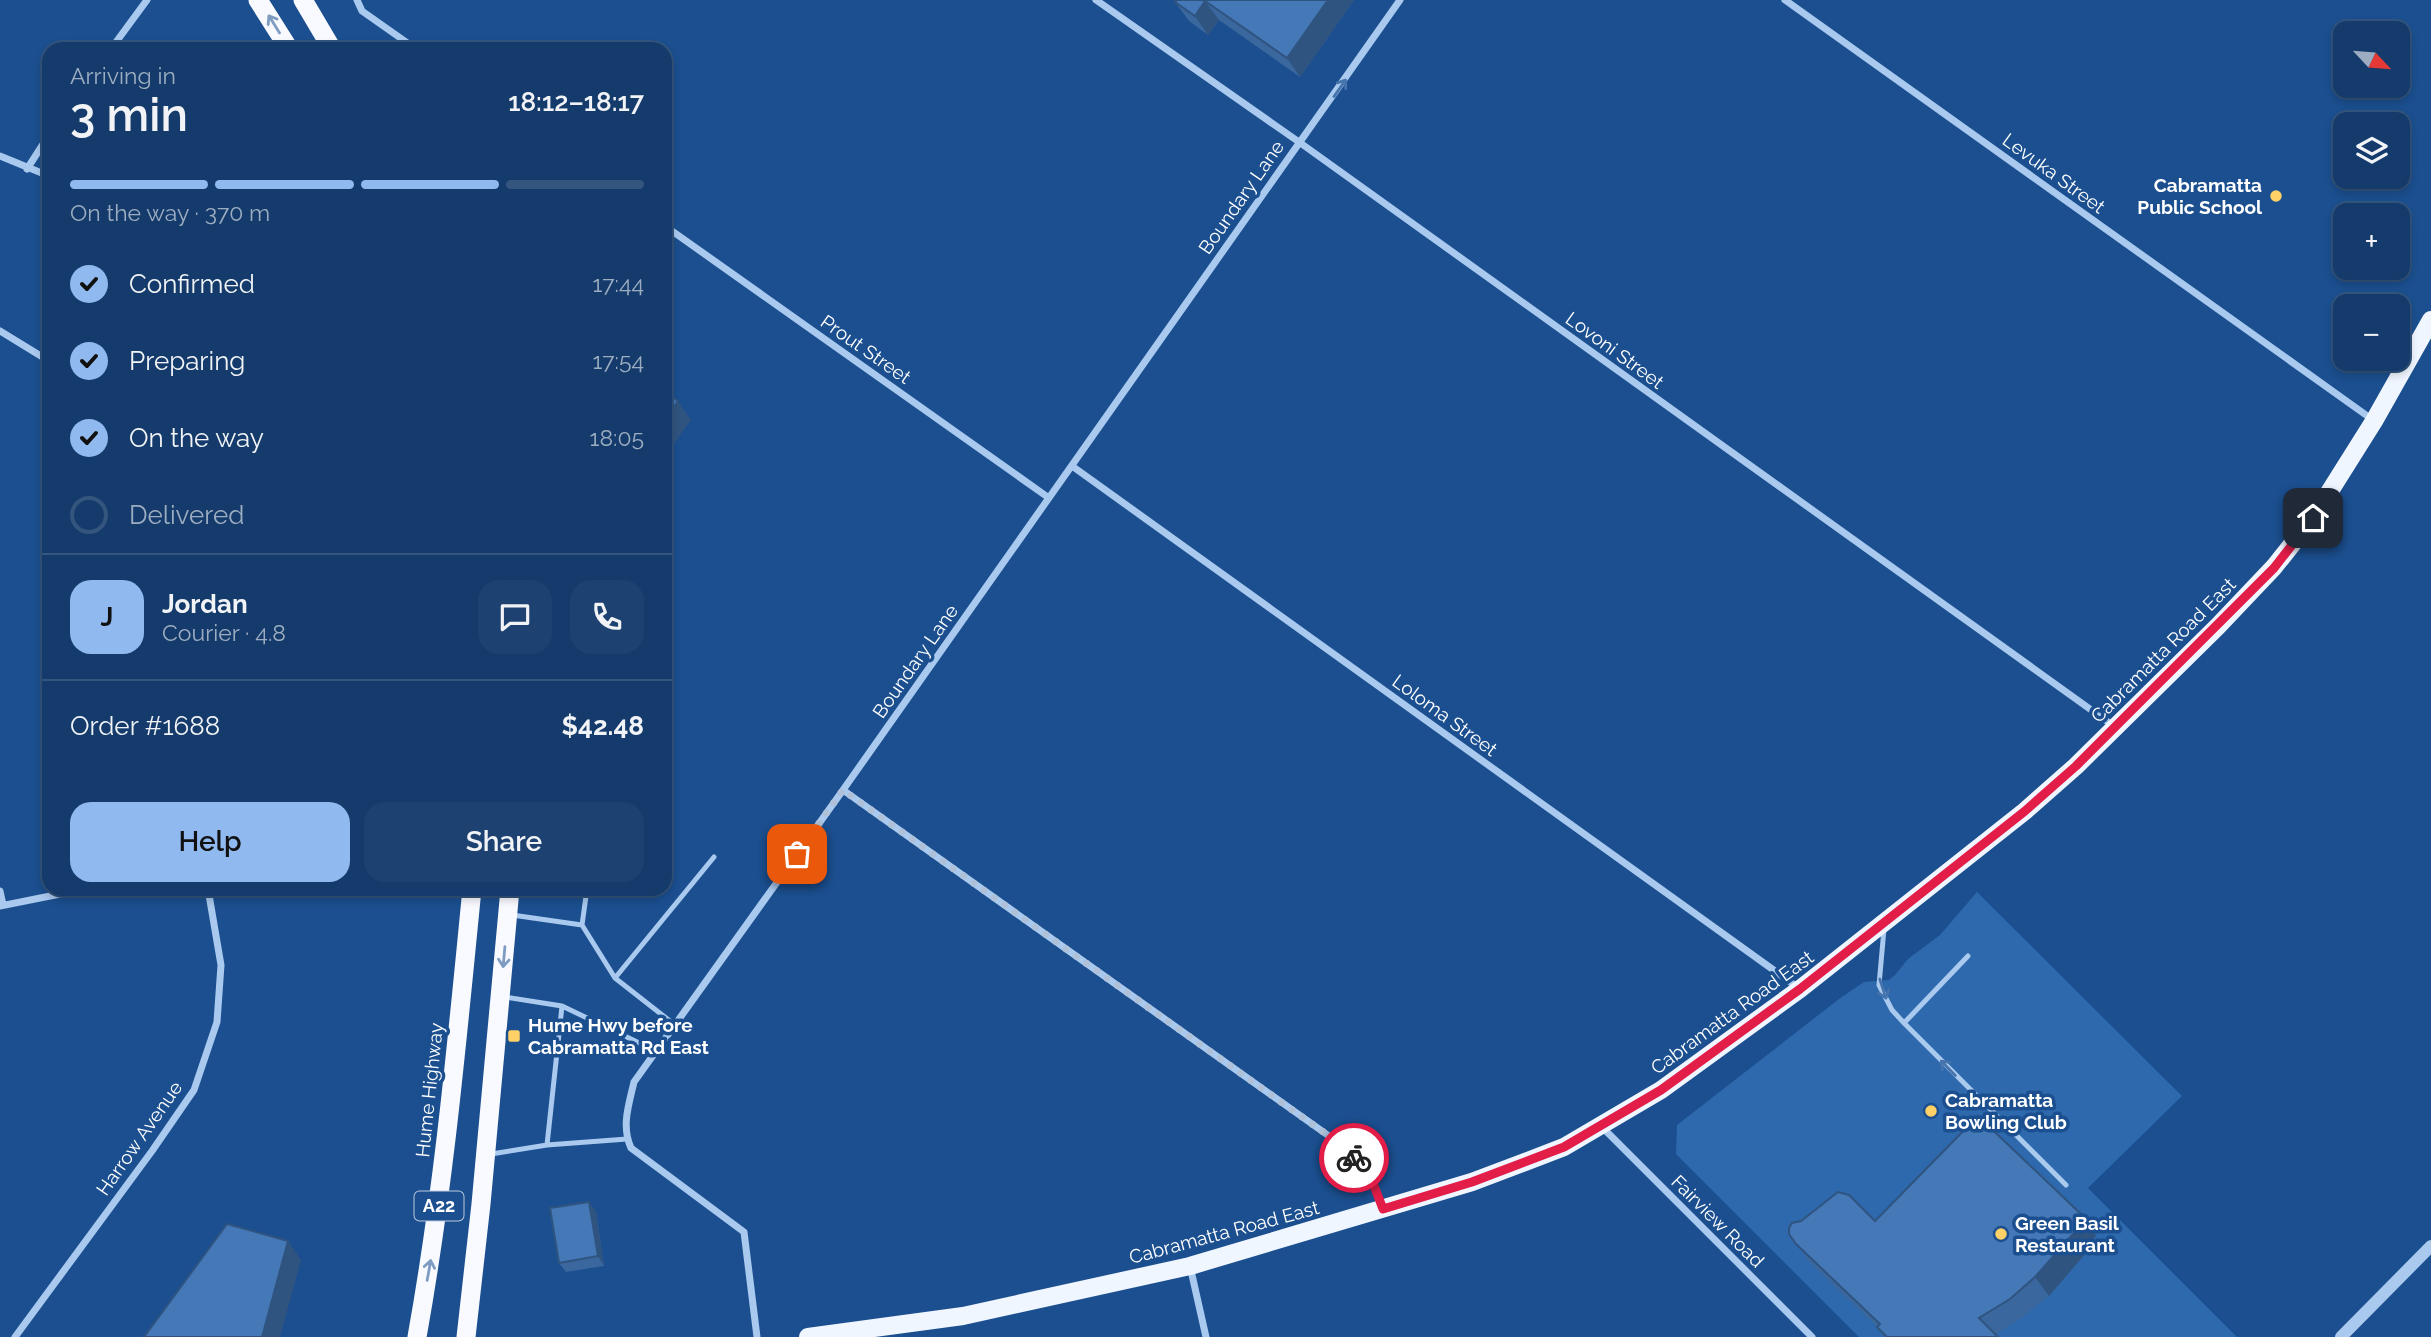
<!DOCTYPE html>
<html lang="en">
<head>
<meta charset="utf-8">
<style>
	:root { --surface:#143b6b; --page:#1d4271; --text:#f1f3f6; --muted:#9dadc1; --line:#33557e; --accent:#90b9f0 }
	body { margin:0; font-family:Raleway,sans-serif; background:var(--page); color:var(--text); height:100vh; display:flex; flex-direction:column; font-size:26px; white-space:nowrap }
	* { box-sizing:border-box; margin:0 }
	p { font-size:23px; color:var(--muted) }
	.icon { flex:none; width:38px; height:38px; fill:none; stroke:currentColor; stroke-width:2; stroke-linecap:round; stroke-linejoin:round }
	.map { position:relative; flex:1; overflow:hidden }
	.sheet { position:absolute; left:42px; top:42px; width:630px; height:854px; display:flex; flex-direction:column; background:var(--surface); border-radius:21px; box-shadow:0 4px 10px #0003,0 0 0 2px var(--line) }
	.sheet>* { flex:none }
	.needle { width:46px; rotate:116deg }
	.buttons { position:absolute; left:2333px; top:21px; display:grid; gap:14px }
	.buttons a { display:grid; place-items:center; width:77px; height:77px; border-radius:14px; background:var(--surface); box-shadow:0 4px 10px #0003,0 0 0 2px var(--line); font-size:35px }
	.pin { position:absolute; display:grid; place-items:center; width:60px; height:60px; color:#fff; margin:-30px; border-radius:14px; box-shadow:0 4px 10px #0006 }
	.courier { position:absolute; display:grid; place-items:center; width:70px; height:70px; margin:-35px; border:5px solid #e11d48; border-radius:50%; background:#fff; color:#222; box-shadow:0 2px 9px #0007 }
	.head em { font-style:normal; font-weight:600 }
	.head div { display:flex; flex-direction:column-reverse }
	.head { display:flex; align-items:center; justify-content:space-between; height:119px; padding:0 28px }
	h1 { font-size:46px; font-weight:600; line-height:52px }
	.bar { display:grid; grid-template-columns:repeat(4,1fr); gap:10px 7px; align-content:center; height:84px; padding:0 28px }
	.bar i { height:9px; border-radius:5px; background:var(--line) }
	.bar .active { background:var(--accent) }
	.bar p { grid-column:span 4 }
	.line { display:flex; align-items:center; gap:18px; padding:0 28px; border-top:2px solid var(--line) }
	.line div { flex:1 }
	.round { display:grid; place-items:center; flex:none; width:74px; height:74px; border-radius:21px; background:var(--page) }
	ol { padding:0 28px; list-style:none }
	li { display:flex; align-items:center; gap:21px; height:77px }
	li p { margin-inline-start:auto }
	li .icon { padding:7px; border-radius:50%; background:var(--accent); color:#111; stroke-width:4 }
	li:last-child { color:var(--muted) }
	li i { width:38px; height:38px; border:4px solid var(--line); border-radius:50% }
	.action { display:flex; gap:14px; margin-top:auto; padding:14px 28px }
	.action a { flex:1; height:80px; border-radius:21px; background:var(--accent); color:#111; font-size:28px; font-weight:600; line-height:80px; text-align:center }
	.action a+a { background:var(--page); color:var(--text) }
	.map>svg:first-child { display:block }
	.green { fill:#2e69ad }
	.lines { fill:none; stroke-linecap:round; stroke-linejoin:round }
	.service { stroke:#a9c9ee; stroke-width:5 }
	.minor { stroke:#a9c9ee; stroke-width:7 }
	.tertiary { stroke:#a9c9ee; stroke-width:12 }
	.primary { stroke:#f0f6ff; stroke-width:18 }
	.trunk { stroke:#f8faff; stroke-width:19 }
	.wall { fill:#3a679d }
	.shaded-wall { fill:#305480 }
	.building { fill:#4478b7; stroke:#305480; stroke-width:2 }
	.oneway { stroke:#7e9cc1 }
	.oneway2 { stroke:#4674ac }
	.done { stroke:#afc1d8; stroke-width:7; stroke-dasharray:0 12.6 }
	.route { stroke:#e11d48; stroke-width:9 }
	.poi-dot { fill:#ffd166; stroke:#1b4f8f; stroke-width:2.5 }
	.labels { text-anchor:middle; stroke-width:7; stroke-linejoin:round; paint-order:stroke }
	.shield { fill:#1b4f8f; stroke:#bbcadd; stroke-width:2 }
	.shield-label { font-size:18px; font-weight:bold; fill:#fff }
	.street-label { font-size:19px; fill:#fff; stroke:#1b4f8f }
	.poi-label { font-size:19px; font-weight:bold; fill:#fff; stroke:#1b4f8f; text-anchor:start }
</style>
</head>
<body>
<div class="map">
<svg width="2431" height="1337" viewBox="0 0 2431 1337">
	<rect width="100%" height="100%" fill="#1b4f8f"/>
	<path class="green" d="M1977,892L2182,1096L2088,1188L2237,1337H1859L1676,1154L1677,1125L1839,999L1864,982L1889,980L1895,975L1908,959L1940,935Z"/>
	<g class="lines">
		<path class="service" d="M587,889L582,925L615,978L675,1025
			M512,915L582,925
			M1884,929L1879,985L1892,1010L1904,1023L1968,956
			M615,978L714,857
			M505,997L562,1006L656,1051
			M1904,1023L2066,1185
			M547,1145L562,1006
			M491,1154L547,1145L627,1139"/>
		<path class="minor" d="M357,0L362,11L416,49
			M1096,0L1299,142L2115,727
			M1785,0L2373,420
			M111,49L147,0
			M0,156L49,176
			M27,169L49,135
			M665,226L1049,498
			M0,331L49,361
			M1072,466L1800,989
			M843,790L1343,1146L1371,1178L1383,1209
			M0,891L3,905
			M0,906L85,889
			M1602,1127L1812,1337
			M1190,1266L1206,1337
			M15,1337L152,1151L194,1090L217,1022L221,965L208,889
			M757,1337L744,1232L631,1148C621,1126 629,1104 634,1082L843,790L1400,0"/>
		<path class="tertiary" d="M2341,1337L2431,1246"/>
		<path class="primary" d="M808,1337L963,1316L1190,1266L1472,1182L1525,1162L1564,1147L1661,1090L1800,989L2025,811L2076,766L2218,626L2274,567L2313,518L2374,421L2431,320"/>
		<path class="trunk" d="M258,0L289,49
			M303,0L332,49
			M417,1337C444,1187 457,1040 472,889
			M466,1337L481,1204L510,889"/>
	</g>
	<path class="wall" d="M1354,0L1300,77L1219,20L1208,35L1189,21L1175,2Z
		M596,1212L604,1266L566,1272L559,1263Z
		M1875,1221L2096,1235L2086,1253L2049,1296L2023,1317L1995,1335L1998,1337H1884L1877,1327L1810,1263L1789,1234Z"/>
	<path class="shaded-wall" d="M1328,0H1354L1300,77L1287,58Z
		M1205,1L1219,20L1208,35L1195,16Z
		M678,401L691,420L665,456V419Z
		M589,1202L596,1212L604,1266L598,1256Z
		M2083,1216L2096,1235L2086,1253L2049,1296L2035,1277Z
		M288,1241L301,1260L280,1337H262Z"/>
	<path class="building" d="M1177,0H1328L1287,58L1205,1L1195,16L1175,2Z
		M665,392L678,401L665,419Z
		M1978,1116L2083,1216L2073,1234L2035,1277L2010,1299L1979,1318L1998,1337H1887L1877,1327L1880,1324L1796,1244L1789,1234V1228L1792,1223L1801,1221L1838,1192L1849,1195L1875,1221Z
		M589,1202L598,1256L559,1263L550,1208Z
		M227,1224L288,1241L262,1337H144Z"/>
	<defs><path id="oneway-shaft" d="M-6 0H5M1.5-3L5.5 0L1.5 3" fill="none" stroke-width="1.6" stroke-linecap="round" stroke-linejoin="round" transform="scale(1.75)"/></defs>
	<g class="oneway">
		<use href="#oneway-shaft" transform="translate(274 24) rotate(-122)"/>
		<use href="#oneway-shaft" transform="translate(504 957) rotate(95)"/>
		<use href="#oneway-shaft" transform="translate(429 1270) rotate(-80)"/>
	</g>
	<g class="oneway2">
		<use href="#oneway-shaft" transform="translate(1340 88) rotate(-55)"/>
		<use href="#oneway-shaft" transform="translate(1883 989) rotate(72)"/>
		<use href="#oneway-shaft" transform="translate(1948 1068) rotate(-134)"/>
	</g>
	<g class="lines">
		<path class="done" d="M797,854L843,790L1343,1146L1354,1158"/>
		<path class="route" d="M1354,1158L1371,1178L1383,1209L1472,1182L1564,1147L1661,1090L1800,989L2025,811L2076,766L2274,568L2313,518"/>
	</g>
	<g class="poi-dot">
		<circle cx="2276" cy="196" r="7"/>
		<rect x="507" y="1029" width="14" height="14" rx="3.5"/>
		<circle cx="1931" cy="1111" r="7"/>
		<circle cx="2001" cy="1234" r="7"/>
	</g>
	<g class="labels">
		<rect class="shield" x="414.5" y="1191.5" width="49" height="29" rx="5"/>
		<g class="shield-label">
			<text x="439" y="1212">A22</text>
		</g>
		<g class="street-label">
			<text transform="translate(2054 173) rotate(36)" y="7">Levuka Street</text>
			<text transform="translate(1241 197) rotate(-55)" y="7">Boundary Lane</text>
			<text transform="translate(866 349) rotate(35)" y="7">Prout Street</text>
			<text transform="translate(1615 350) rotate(36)" y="7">Lovoni Street</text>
			<text transform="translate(2163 650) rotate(-45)" y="7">Cabramatta Road East</text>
			<text transform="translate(915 661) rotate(-55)" y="7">Boundary Lane</text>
			<text transform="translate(1445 715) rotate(36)" y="7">Loloma Street</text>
			<text transform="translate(1732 1012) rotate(-36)" y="7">Cabramatta Road East</text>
			<text transform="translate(429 1090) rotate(-84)" y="7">Hume Highway</text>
			<text transform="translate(139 1138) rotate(-55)" y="7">Harrow Avenue</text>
			<text transform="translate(1718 1221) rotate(45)" y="7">Fairview Road</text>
			<text transform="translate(1224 1232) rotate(-15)" y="7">Cabramatta Road East</text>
		</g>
		<g class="poi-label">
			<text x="2262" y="192" text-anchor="end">Cabramatta<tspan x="2262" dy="22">Public School</tspan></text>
			<text x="528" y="1032">Hume Hwy before<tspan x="528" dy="22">Cabramatta Rd East</tspan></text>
			<text x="1945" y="1107">Cabramatta<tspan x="1945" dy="22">Bowling Club</tspan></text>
			<text x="2015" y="1230">Green Basil<tspan x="2015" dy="22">Restaurant</tspan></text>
		</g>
	</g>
</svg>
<div class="buttons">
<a><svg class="needle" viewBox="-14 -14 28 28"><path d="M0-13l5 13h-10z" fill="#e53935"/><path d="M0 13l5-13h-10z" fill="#9dadc1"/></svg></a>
<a><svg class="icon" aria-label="layers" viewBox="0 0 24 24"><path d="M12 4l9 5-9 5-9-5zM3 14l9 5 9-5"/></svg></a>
<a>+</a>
<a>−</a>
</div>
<div class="pin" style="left:797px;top:854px;background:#ea580c"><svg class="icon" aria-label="bag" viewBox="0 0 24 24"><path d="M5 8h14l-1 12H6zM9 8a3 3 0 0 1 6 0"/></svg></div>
<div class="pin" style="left:2313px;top:518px;background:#1f2937"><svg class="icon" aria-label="home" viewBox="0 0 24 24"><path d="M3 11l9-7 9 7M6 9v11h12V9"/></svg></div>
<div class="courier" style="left:1354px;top:1158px"><svg class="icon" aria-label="bike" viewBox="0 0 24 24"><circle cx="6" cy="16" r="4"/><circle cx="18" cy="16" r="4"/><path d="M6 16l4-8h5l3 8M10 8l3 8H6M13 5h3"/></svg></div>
<section class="sheet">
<div class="head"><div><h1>3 min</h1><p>Arriving in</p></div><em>18:12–18:17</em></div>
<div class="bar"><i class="active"></i><i class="active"></i><i class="active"></i><i></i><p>On the way · 370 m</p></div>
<ol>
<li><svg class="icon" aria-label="check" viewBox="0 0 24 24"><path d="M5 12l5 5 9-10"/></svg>Confirmed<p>17:44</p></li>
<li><svg class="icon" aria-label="check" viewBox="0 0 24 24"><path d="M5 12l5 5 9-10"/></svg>Preparing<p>17:54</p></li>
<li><svg class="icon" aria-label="check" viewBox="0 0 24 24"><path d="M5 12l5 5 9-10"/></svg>On the way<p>18:05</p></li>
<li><i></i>Delivered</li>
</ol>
<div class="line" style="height:126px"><b class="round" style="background:var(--accent);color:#111">J</b><div><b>Jordan</b><p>Courier · 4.8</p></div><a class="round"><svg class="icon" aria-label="chat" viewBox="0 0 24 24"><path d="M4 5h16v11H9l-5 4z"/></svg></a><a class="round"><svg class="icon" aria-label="phone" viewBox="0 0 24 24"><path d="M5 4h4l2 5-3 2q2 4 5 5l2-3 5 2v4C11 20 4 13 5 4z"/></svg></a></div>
<div class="line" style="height:91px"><div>Order #1688</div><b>$42.48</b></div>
<div class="action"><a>Help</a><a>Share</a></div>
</section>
</div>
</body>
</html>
